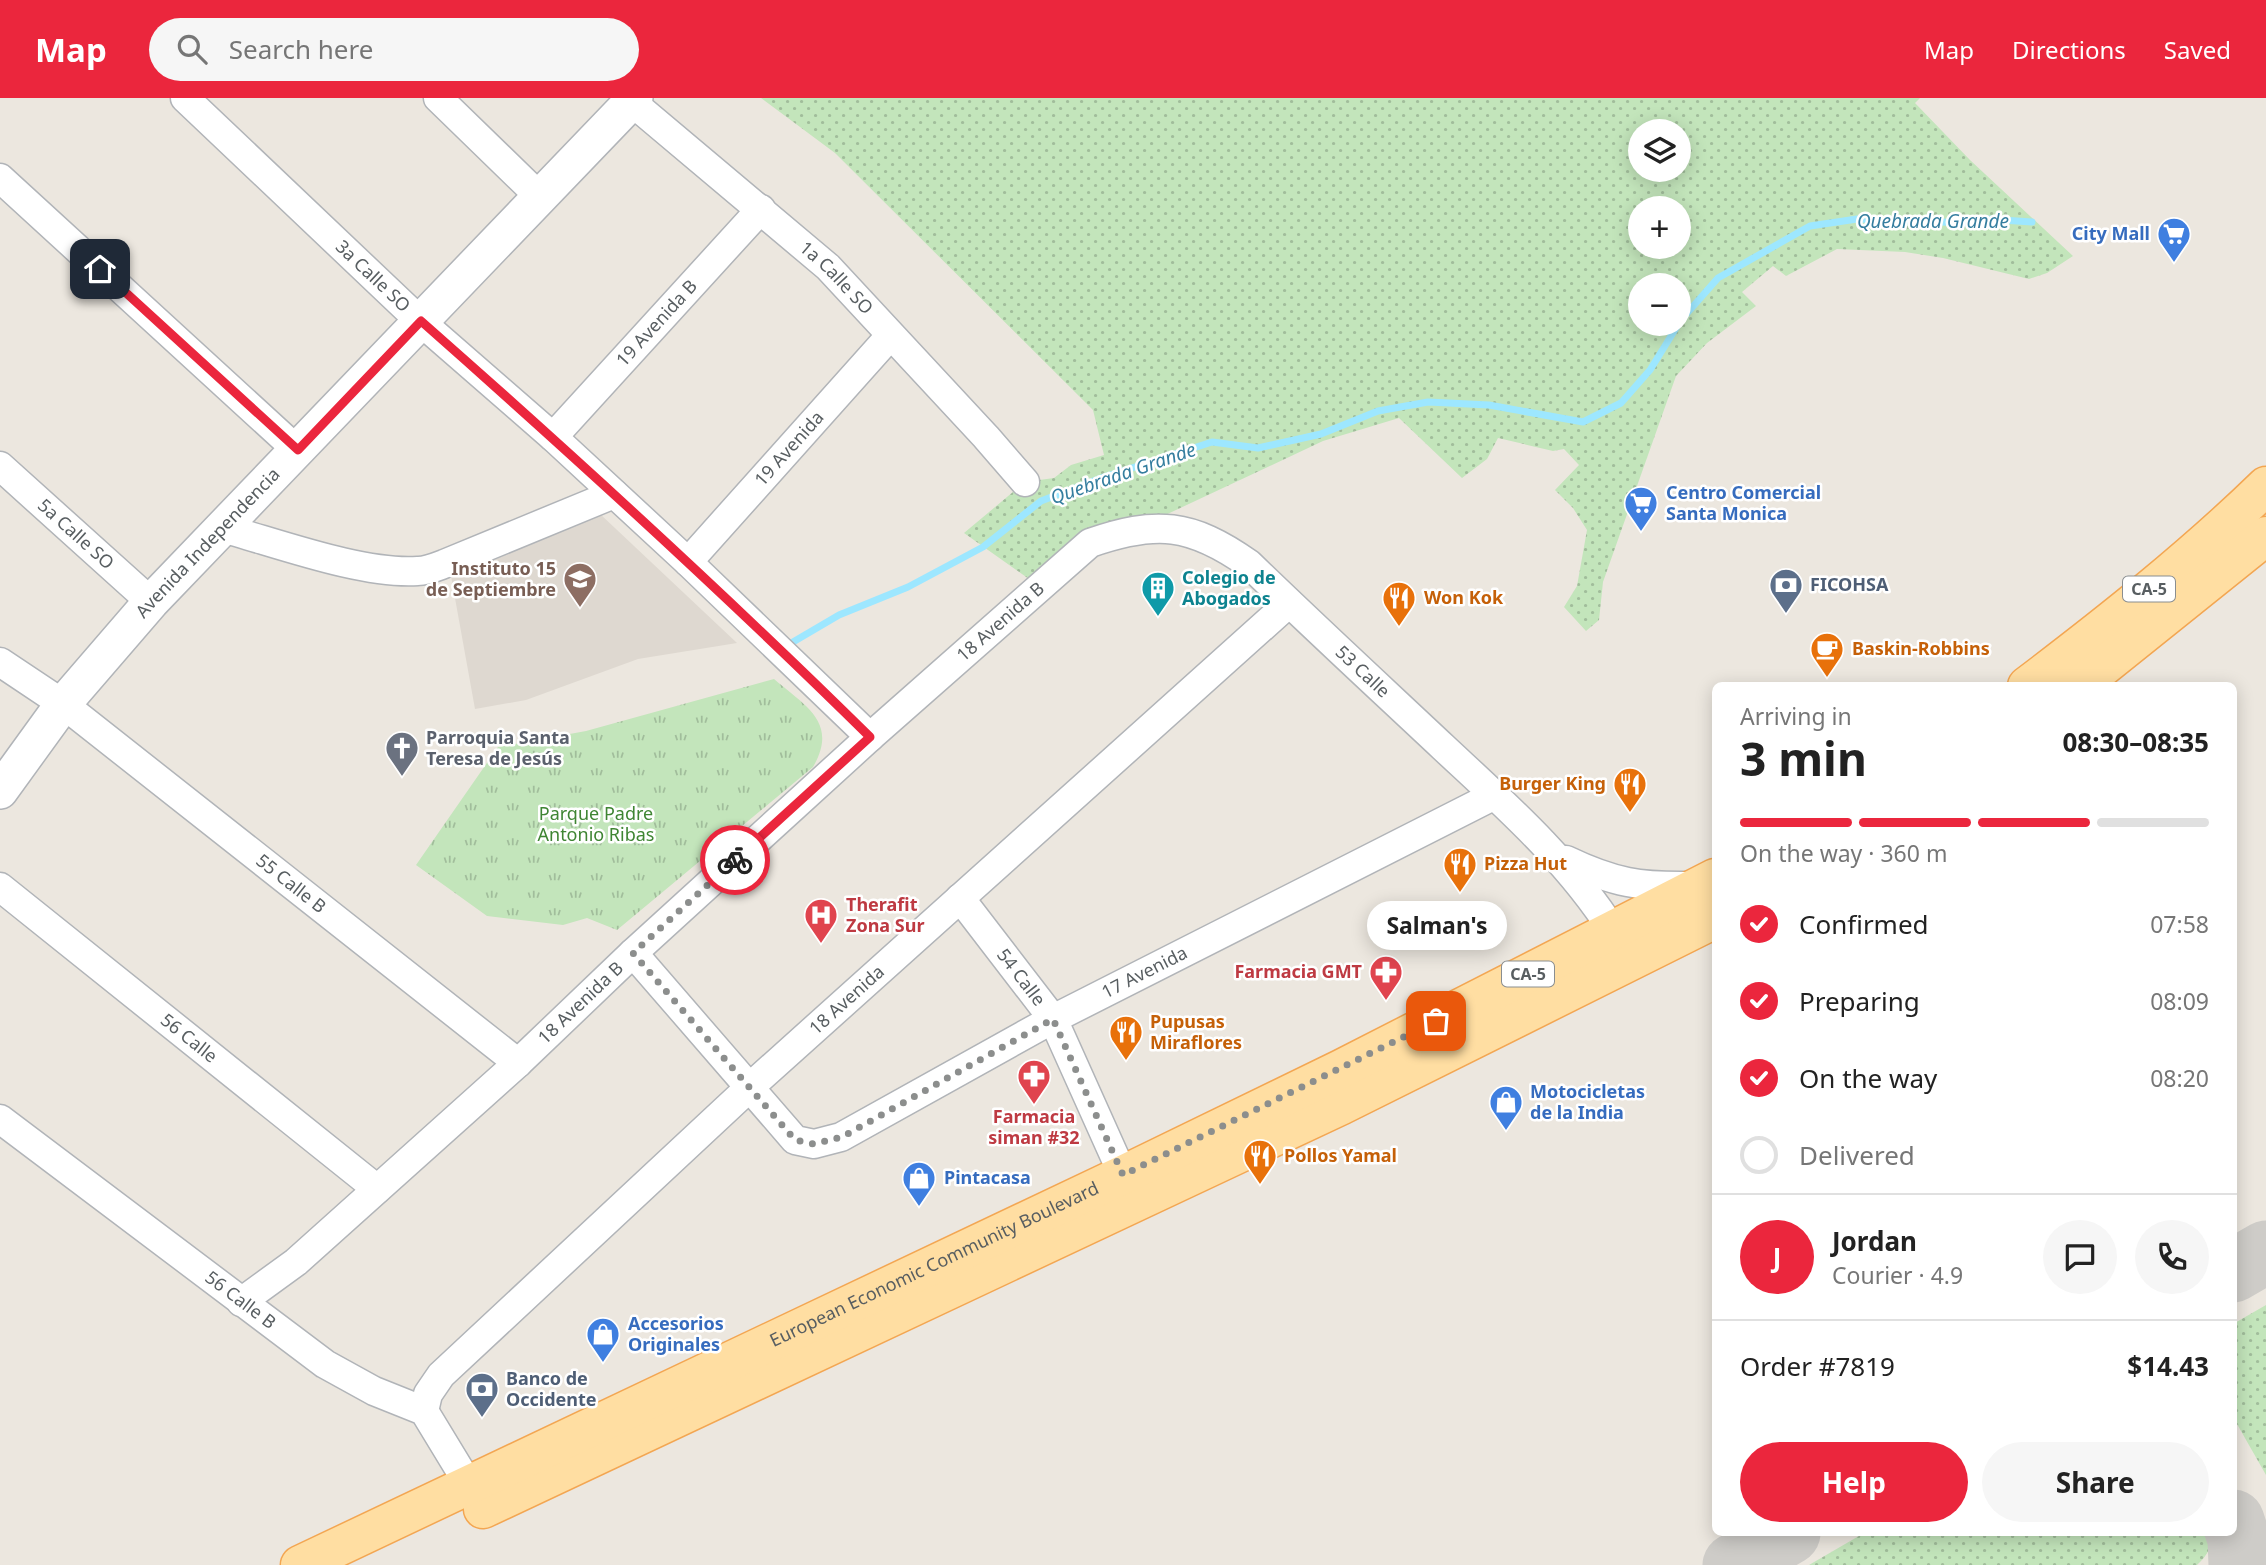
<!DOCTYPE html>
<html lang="en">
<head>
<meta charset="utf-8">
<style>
	:root { --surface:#fff; --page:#f6f6f6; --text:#222; --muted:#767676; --line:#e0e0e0; --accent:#eb263d }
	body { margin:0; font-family:"Noto Sans",sans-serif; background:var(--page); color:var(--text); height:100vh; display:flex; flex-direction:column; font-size:26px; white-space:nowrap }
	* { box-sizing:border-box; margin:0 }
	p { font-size:23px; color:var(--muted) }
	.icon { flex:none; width:38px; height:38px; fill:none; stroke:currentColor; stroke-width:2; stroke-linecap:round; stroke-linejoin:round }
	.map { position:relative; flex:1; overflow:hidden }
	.sheet { position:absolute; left:1712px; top:584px; width:525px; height:854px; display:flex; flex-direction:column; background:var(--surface); border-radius:10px; box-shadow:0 4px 18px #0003 }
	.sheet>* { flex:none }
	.controls { position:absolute; left:1628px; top:21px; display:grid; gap:14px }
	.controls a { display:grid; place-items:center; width:63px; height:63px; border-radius:50%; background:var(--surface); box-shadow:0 4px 18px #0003; font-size:35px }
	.pin { position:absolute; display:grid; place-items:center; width:60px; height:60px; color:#fff; margin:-30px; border-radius:14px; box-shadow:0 4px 10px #0006 }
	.courier { position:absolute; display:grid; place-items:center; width:70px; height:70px; margin:-35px; border:5px solid #eb263d; border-radius:50%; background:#fff; color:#222; box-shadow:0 2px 9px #0007 }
	.bubble { position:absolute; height:49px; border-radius:24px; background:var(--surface); box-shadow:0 4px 18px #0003; font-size:23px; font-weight:700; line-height:49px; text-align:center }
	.headline em { font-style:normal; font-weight:700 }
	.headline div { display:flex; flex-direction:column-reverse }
	.headline { display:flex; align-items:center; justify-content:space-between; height:119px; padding:0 28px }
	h1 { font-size:46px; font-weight:700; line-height:52px }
	.bar { display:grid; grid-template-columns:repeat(4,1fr); gap:10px 7px; align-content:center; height:84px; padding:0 28px }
	.bar i { height:9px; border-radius:5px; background:var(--line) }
	.bar .current { background:var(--accent) }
	.bar p { grid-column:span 4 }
	.line { display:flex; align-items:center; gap:18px; padding:0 28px; border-top:2px solid var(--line) }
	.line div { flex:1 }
	.round { display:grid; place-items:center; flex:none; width:74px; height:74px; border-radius:37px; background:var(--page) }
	ol { padding:0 28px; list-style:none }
	li { display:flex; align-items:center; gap:21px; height:77px }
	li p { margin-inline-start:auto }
	li .icon { padding:7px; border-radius:50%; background:var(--accent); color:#fff; stroke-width:4 }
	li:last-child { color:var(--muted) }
	li i { width:38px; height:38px; border:4px solid var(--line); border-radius:50% }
	.action { display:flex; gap:14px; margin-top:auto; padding:14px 28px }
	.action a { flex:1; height:80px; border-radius:42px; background:var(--accent); color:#fff; font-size:28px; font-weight:700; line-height:80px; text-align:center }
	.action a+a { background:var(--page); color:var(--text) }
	header { display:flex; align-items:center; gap:42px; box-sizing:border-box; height:98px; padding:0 35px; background:var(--accent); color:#fff }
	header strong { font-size:33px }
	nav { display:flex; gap:38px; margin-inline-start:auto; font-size:24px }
	.search { width:490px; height:63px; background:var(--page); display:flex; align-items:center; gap:18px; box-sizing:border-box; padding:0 24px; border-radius:38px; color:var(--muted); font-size:26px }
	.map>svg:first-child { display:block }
	.education { fill:#ded8d0 }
	.grass { fill:url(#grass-dots); fill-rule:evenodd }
	.park { fill:url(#park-tufts) }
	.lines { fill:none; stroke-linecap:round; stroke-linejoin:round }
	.stream { stroke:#9de7ff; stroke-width:7 }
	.taxiway { stroke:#ceccc8; stroke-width:63 }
	.minor-casing { stroke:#b1b4b8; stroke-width:31 }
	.tertiary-casing { stroke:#b1b4b8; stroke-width:38 }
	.primary-casing { stroke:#f3a652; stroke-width:41 }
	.minor { stroke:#fff; stroke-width:28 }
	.tertiary { stroke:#fff; stroke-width:35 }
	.primary { stroke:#ffdea2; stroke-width:38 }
	.done { stroke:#8c8e8d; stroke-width:7; stroke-dasharray:0 12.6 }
	.route { stroke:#eb263d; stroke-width:9 }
	.labels { text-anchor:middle; stroke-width:5; stroke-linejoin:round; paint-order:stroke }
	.shield { fill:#fff; stroke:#8a8e90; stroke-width:2 }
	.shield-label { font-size:16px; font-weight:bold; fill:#585e61 }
	.shop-label { font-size:18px; font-weight:bold; fill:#366cbe; stroke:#fff; text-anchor:start }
	.street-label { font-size:18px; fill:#585e61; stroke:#fff }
	.education-label { font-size:18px; font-weight:bold; fill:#785e54; stroke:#fff; text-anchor:end }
	.culture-label { font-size:18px; font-weight:bold; fill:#0d838f; stroke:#fff; text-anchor:start }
	.service-label { font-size:18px; font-weight:bold; fill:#4e5e75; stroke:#fff; text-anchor:start }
	.food-label { font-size:18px; font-weight:bold; fill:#c56008; stroke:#fff; text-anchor:start }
	.worship-label { font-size:18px; font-weight:bold; fill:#5b616d; stroke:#fff; text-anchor:start }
	.park-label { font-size:18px; fill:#3f8533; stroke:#fff }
	.health-label { font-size:18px; font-weight:bold; fill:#be3a42; stroke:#fff; text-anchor:start }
	.water-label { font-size:19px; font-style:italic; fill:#357e9f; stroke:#fff }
</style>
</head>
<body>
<header>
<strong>Map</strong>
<div class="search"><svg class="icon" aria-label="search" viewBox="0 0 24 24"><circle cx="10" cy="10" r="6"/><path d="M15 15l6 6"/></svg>Search here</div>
<nav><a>Map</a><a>Directions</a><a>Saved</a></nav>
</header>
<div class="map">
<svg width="2266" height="1467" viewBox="0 0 2266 1467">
	<defs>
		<pattern id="grass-dots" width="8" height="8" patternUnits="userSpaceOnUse" patternTransform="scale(1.75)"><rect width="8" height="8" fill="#c3e5bb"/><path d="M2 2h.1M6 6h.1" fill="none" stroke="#a1bd9b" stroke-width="1.8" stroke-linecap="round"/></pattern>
		<pattern id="park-tufts" width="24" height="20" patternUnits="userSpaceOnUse" patternTransform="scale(1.75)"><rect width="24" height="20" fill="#c3e5bb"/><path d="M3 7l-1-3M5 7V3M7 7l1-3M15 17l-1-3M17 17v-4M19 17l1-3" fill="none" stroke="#a1bd9b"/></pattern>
	</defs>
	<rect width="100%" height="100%" fill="#ece7df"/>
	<path class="education" d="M599,415L737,545L638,561L526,602L475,611L451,478L496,461Z"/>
	<path class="grass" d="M761,0H1920L1915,5L1970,62L2073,158L2047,175L2029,181L1943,160L1905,154L1837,151L1786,178L1773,168L1742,194L1756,208L1707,245L1676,278L1603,484L1599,522L1586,533L1564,509L1577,488L1587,432L1573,410L1555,392L1579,367L1564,351L1553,353L1498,340L1487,361L1462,380L1399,320L1323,343L1029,481L964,435L1025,384L1054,380L1071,367L1104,357L1093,312L835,55ZM1640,33H1678V72H1640ZM1640,110H1678V149H1640ZM1640,187H1678V226H1640Z
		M2266,1207V1377L2233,1319V1226Z
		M1864,1435H2213C2212,1449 2207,1458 2197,1467H1809Z"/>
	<path class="park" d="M774,581C805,608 839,624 813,669L617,832L587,820L563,827L487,818L416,767L498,649L586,633Z"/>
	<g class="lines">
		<path class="stream" d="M793,544L839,517L908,489L983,449L1041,403L1104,379L1212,344L1258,350L1321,336L1378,313L1428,304L1489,307L1583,324L1621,305L1650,272L1681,222L1718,180L1810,128L1857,121L1969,125L1987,121L2032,124"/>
		<path class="taxiway" d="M2233,1173L2266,1154
			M2233,1423L2239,1441L2240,1467
			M1734,1467L1789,1435"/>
		<defs>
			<g id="minor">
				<path id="s1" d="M185,0L421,224L553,339L688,464L870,639"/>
				<path d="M438,0L541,100"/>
				<path id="s2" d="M627,0L828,169L986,339L1025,384"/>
				<path d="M0,80L297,352"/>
				<path id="s3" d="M553,339L761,111"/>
				<path id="s4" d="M0,368L151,504"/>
				<path d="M222,430C277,445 363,477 418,473C427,473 436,469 444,466L614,396"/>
				<path id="s5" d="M688,464L890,238"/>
				<path id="s6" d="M0,564L63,606L518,965"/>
				<path d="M1566,762C1614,785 1640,789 1692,788"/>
				<path id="s7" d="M0,789L377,1091"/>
				<path id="s8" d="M960,800L1053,921L1123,1077"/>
				<path id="s9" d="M633,855L795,1042L814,1046L841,1039L1053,921L1495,697"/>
				<path id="s10" d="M0,1021L325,1266L374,1293L424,1313L469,1387"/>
				<path id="s11" d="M241,1204L296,1164L518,965L633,855L870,639L1090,445C1156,422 1191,425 1249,466C1313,528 1378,588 1443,649C1504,706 1568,762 1613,833"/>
				<path id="s12" d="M424,1313L428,1296L441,1277L750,989L1289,505"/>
			</g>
			<g id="tertiary">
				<path id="s13" d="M0,693L63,606L151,504L635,0"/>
			</g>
			<g id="primary">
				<path d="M2027,588C2110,525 2192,460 2266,388"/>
				<path d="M2079,588L2266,438"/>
				<path d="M483,1411L1342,1007L1715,821"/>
				<path id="s14" d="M300,1467L1123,1077L1341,971L1715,780"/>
			</g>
		</defs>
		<use href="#minor" class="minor-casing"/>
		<use href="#tertiary" class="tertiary-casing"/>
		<use href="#primary" class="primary-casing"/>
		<use href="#minor" class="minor"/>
		<use href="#tertiary" class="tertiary"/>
		<use href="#primary" class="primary"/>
	</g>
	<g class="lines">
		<path class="done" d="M735,762L633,855L795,1042L814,1046L842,1039L1053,921L1123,1077L1436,923"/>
		<path class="route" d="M100,171L298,352L421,223C574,358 725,496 870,639L735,762"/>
	</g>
	<defs>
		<symbol id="supermarket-pin" viewBox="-11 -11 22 30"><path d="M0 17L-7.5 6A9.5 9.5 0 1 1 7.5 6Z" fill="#3f7fe0" stroke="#fff"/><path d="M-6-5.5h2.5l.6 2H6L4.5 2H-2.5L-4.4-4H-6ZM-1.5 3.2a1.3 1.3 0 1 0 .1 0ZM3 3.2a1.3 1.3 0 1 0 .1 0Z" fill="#fff"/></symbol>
		<symbol id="school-pin" viewBox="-11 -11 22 30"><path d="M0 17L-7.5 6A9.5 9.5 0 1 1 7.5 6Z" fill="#8d6e63" stroke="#fff"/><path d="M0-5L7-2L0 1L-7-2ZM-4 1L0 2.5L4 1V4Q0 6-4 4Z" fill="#fff"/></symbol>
		<symbol id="bank-pin" viewBox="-11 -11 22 30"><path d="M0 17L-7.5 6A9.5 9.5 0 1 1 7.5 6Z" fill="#5c6f8a" stroke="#fff"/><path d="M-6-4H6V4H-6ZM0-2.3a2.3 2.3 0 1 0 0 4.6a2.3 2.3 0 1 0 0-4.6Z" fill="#fff"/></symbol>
		<symbol id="building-pin" viewBox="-11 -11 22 30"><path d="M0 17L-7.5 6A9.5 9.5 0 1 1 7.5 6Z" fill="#0f9aa8" stroke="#fff"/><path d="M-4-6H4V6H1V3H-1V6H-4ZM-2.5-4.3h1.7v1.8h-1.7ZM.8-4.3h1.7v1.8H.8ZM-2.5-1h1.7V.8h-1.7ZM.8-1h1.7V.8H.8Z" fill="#fff"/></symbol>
		<symbol id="restaurant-pin" viewBox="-11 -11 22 30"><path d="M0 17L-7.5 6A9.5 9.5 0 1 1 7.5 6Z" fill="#e8710a" stroke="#fff"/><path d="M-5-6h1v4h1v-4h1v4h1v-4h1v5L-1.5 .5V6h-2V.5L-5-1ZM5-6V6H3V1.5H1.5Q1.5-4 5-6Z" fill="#fff"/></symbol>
		<symbol id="cafe-pin" viewBox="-11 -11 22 30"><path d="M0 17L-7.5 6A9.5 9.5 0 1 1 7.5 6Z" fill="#e8710a" stroke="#fff"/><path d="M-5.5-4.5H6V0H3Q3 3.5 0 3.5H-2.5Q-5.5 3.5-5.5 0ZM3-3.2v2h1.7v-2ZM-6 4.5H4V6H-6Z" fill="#fff"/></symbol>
		<symbol id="church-pin" viewBox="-11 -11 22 30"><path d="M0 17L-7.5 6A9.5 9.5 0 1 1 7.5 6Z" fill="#6b7280" stroke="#fff"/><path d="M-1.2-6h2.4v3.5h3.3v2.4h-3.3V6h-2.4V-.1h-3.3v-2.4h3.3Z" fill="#fff"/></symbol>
		<symbol id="hospital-pin" viewBox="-11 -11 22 30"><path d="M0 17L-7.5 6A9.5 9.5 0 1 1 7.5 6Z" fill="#e0444e" stroke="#fff"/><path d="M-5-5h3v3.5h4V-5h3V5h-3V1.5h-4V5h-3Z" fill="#fff"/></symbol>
		<symbol id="pharmacy-pin" viewBox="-11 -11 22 30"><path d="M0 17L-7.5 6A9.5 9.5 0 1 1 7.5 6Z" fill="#e0444e" stroke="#fff"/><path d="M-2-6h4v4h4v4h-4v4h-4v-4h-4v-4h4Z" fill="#fff"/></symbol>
		<symbol id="shop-pin" viewBox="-11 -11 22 30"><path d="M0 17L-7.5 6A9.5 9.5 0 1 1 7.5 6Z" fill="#3f7fe0" stroke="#fff"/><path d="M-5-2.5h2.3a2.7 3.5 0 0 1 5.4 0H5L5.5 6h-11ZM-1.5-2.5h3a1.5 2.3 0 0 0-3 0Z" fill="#fff"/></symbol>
	</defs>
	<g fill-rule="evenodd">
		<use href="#supermarket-pin" x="2155" y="117" width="38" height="52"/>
		<use href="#supermarket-pin" x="1622" y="386" width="38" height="52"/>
		<use href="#school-pin" x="561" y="462" width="38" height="52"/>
		<use href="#bank-pin" x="1767" y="468" width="38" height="52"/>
		<use href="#building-pin" x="1139" y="471" width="38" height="52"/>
		<use href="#restaurant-pin" x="1380" y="481" width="38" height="52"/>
		<use href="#cafe-pin" x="1808" y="532" width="38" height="52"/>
		<use href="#church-pin" x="383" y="631" width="38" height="52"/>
		<use href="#restaurant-pin" x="1611" y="667" width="38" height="52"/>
		<use href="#restaurant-pin" x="1441" y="747" width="38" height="52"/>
		<use href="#hospital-pin" x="802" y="798" width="38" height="52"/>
		<use href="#pharmacy-pin" x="1367" y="855" width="38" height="52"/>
		<use href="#restaurant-pin" x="1107" y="915" width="38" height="52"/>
		<use href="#pharmacy-pin" x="1015" y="959" width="38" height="52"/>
		<use href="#shop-pin" x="1487" y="985" width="38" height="52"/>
		<use href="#restaurant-pin" x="1241" y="1039" width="38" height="52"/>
		<use href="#shop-pin" x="900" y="1061" width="38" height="52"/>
		<use href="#shop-pin" x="584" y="1217" width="38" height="52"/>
		<use href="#bank-pin" x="463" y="1272" width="38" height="52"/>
	</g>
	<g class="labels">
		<g class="shield">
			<rect x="2123" y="478.5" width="52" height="25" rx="5"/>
			<rect x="1502" y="863.5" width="52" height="25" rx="5"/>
		</g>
		<g class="shield-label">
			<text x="2149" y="497">CA-5</text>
			<text x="1528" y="882">CA-5</text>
		</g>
		<g class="shop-label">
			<text x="2150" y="142" text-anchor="end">City Mall</text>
			<text x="1666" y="401">Centro Comercial<tspan x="1666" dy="21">Santa Monica</tspan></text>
			<text x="1530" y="1000">Motocicletas<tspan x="1530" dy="21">de la India</tspan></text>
			<text x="944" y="1086">Pintacasa</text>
			<text x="628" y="1232">Accesorios<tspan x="628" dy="21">Originales</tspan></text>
		</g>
		<g class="street-label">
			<text dy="6" stroke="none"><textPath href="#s1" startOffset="259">3a Calle SO</textPath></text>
			<text dy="6" stroke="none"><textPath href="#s2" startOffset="276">1a Calle SO</textPath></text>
			<text dy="6" stroke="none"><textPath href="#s3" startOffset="154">19 Avenida B</textPath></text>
			<text dy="6" stroke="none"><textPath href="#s5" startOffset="152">19 Avenida</textPath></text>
			<text dy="6" stroke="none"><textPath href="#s4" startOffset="102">5a Calle SO</textPath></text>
			<text dy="6" stroke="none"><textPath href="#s13" startOffset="324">Avenida Independencia</textPath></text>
			<text dy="6" stroke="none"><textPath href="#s11" startOffset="1020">18 Avenida B</textPath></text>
			<text dy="6" stroke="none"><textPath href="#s11" startOffset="1465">53 Calle</textPath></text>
			<text dy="6" stroke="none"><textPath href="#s6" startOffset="366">55 Calle B</textPath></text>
			<text dy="6" stroke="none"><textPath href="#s9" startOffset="640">17 Avenida</textPath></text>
			<text dy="6" stroke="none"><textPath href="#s8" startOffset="100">54 Calle</textPath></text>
			<text dy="6" stroke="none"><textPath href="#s12" startOffset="593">18 Avenida</textPath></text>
			<text dy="6" stroke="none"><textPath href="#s11" startOffset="453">18 Avenida B</textPath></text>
			<text dy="6" stroke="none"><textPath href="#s7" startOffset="242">56 Calle</textPath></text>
			<text dy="6" stroke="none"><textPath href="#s14" startOffset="702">European Economic Community Boulevard</textPath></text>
			<text dy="6" stroke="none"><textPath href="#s10" startOffset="301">56 Calle B</textPath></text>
		</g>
		<g class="education-label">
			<text x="556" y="477">Instituto 15<tspan x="556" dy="21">de Septiembre</tspan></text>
		</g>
		<g class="culture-label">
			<text x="1182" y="486">Colegio de<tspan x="1182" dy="21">Abogados</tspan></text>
		</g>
		<g class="service-label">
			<text x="1810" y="493">FICOHSA</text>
			<text x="506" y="1287">Banco de<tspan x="506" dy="21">Occidente</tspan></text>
		</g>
		<g class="food-label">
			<text x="1424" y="506">Won Kok</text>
			<text x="1852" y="557">Baskin-Robbins</text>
			<text x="1606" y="692" text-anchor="end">Burger King</text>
			<text x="1484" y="772">Pizza Hut</text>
			<text x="1150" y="930">Pupusas<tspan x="1150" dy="21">Miraflores</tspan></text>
			<text x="1284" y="1064">Pollos Yamal</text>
		</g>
		<g class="worship-label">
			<text x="426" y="646">Parroquia Santa<tspan x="426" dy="21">Teresa de Jesús</tspan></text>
		</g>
		<g class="park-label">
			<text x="596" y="722">Parque Padre<tspan x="596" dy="21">Antonio Ribas</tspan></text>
		</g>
		<g class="health-label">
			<text x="846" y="813">Therafit<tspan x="846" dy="21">Zona Sur</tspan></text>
			<text x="1362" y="880" text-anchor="end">Farmacia GMT</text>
			<text x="1034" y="1025" text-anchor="middle">Farmacia<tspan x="1034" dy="21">siman #32</tspan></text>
		</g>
		<g class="water-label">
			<text x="1933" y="130">Quebrada Grande</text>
			<text transform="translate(1123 375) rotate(-19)" y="7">Quebrada Grande</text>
		</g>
	</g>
</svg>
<div class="controls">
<a><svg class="icon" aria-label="layers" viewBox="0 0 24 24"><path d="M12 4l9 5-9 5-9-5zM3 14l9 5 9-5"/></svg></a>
<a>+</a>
<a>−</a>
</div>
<div class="pin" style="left:1436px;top:923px;background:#ea580c"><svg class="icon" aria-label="bag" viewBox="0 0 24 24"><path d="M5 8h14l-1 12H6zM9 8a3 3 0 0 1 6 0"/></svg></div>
<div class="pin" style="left:100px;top:171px;background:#1f2937"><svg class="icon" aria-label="home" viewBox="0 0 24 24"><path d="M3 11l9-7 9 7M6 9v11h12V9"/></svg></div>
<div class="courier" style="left:735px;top:762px"><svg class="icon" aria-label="bike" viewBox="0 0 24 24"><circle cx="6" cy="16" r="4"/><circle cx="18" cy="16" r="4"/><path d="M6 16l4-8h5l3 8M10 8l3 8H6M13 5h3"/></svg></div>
<div class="bubble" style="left:1367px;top:803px;width:140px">Salman's</div>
<section class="sheet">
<div class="headline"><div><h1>3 min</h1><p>Arriving in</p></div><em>08:30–08:35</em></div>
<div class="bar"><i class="current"></i><i class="current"></i><i class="current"></i><i></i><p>On the way · 360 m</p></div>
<ol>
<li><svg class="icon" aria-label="check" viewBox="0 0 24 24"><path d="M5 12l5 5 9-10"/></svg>Confirmed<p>07:58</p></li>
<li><svg class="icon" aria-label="check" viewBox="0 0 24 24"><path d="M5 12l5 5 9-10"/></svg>Preparing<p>08:09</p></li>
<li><svg class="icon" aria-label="check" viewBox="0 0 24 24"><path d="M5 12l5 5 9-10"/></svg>On the way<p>08:20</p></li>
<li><i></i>Delivered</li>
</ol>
<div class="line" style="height:126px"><b class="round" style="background:var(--accent);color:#fff">J</b><div><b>Jordan</b><p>Courier · 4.9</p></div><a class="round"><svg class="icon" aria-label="chat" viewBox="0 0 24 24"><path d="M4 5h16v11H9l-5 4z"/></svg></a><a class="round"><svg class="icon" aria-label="phone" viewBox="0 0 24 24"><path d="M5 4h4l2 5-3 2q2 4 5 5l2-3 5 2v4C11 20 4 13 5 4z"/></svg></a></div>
<div class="line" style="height:91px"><div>Order #7819</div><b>$14.43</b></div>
<div class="action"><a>Help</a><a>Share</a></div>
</section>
</div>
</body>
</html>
